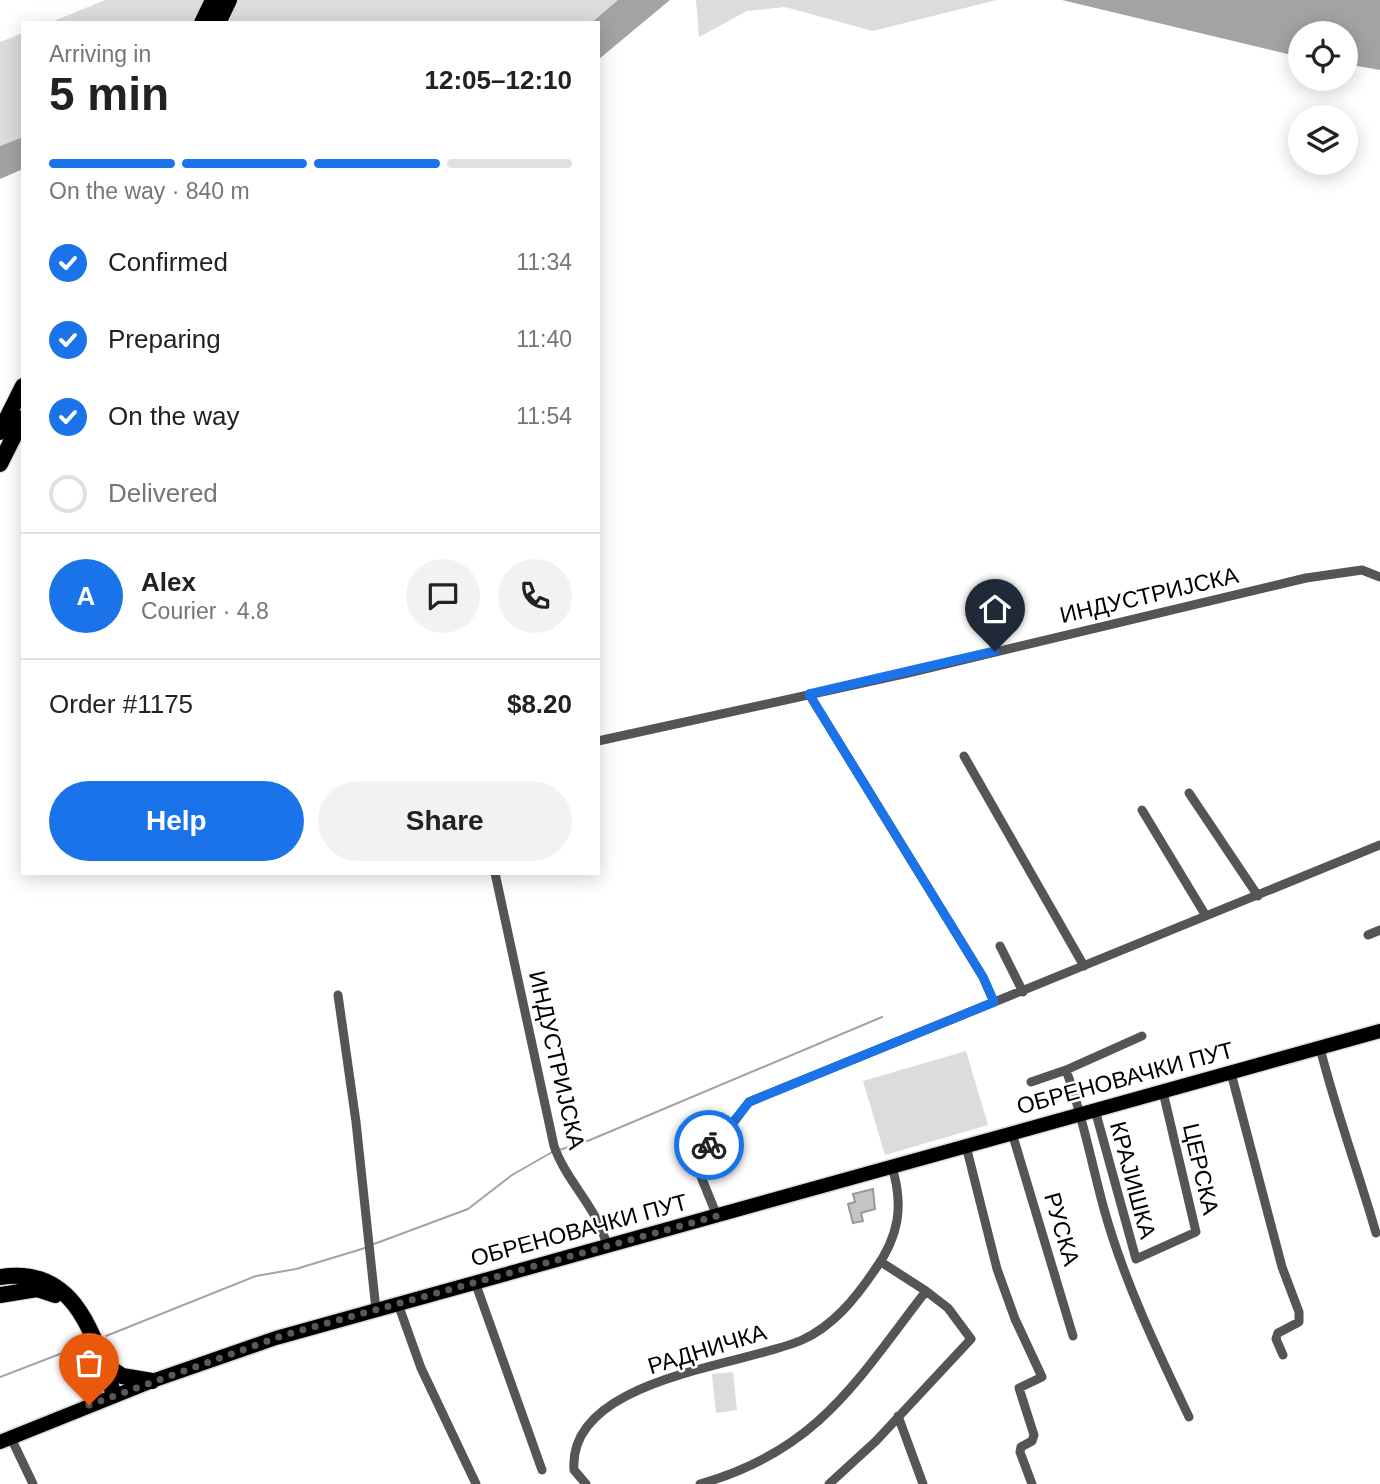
<!DOCTYPE html>
<html lang="en">
<head>
<meta charset="utf-8">
<style>
	:root { --surface:#fff; --page:#f2f2f2; --text:#222; --muted:#767676; --line:#e0e0e0; --accent:#1a73e8 }
	body { margin:0; font-family:Helvetica,sans-serif; background:var(--page); color:var(--text); height:100vh; display:flex; flex-direction:column; font-size:26px; white-space:nowrap }
	* { box-sizing:border-box; margin:0 }
	p { font-size:23px; color:var(--muted) }
	.icon { flex:none; width:38px; height:38px; fill:none; stroke:currentColor; stroke-width:2; stroke-linecap:round; stroke-linejoin:round }
	.map { position:relative; flex:1; overflow:hidden }
	.panel { position:absolute; left:21px; top:21px; width:579px; height:854px; display:flex; flex-direction:column; background:var(--surface); border-radius:0px; box-shadow:0 4px 18px #0003 }
	.panel>* { flex:none }
	.controls { position:absolute; left:1288px; top:21px; display:grid; gap:14px }
	.controls a { display:grid; place-items:center; width:70px; height:70px; border-radius:50%; background:var(--surface); box-shadow:0 4px 18px #0003; font-size:35px }
	.pin { position:absolute; display:grid; place-items:center; width:60px; height:60px; color:#fff; margin:-72px -30px; border-radius:50% 50% 50% 0; rotate:-45deg; box-shadow:0 0 7px #0007 }
	.pin .icon { rotate:45deg }
	.courier { position:absolute; display:grid; place-items:center; width:70px; height:70px; margin:-35px; border:5px solid #1a73e8; border-radius:50%; background:#fff; color:#222; box-shadow:0 2px 9px #0007 }
	.summary em { font-style:normal; font-weight:600 }
	.summary div { display:flex; flex-direction:column-reverse }
	.summary { display:flex; align-items:center; justify-content:space-between; height:119px; padding:0 28px }
	h1 { font-size:46px; font-weight:600; line-height:52px }
	.bar { display:grid; grid-template-columns:repeat(4,1fr); gap:10px 7px; align-content:center; height:84px; padding:0 28px }
	.bar i { height:9px; border-radius:5px; background:var(--line) }
	.bar .active { background:var(--accent) }
	.bar p { grid-column:span 4 }
	.line { display:flex; align-items:center; gap:18px; padding:0 28px; border-top:2px solid var(--line) }
	.line div { flex:1 }
	.round { display:grid; place-items:center; flex:none; width:74px; height:74px; border-radius:37px; background:var(--page) }
	ol { padding:0 28px; list-style:none }
	li { display:flex; align-items:center; gap:21px; height:77px }
	li p { margin-inline-start:auto }
	li .icon { padding:7px; border-radius:50%; background:var(--accent); color:#fff; stroke-width:4 }
	li:last-child { color:var(--muted) }
	li i { width:38px; height:38px; border:4px solid var(--line); border-radius:50% }
	.primary-button { display:flex; gap:14px; margin-top:auto; padding:14px 28px }
	.primary-button a { flex:1; height:80px; border-radius:42px; background:var(--accent); color:#fff; font-size:28px; font-weight:600; line-height:80px; text-align:center }
	.primary-button a+a { background:var(--page); color:var(--text) }
	.map>svg:first-child { display:block }
	.green { fill:#dcdcdc }
	.water { fill:#a3a3a3 }
	.lines { fill:none; stroke-linecap:round; stroke-linejoin:round }
	.stream { stroke:#a3a3a3; stroke-width:2 }
	.building { fill:#c4c4c4; stroke:#999; stroke-width:2 }
	.primary-casing { stroke:#dbdbdb; stroke-width:17 }
	.motorway-casing { stroke:#dbdbdb; stroke-width:18 }
	.minor { stroke:#555; stroke-width:9 }
	.primary { stroke:#000; stroke-width:14 }
	.motorway { stroke:#000; stroke-width:16 }
	.done { stroke:#595959; stroke-width:7; stroke-dasharray:0 12.6 }
	.route { stroke:#1a73e8; stroke-width:9 }
	.labels { text-anchor:middle; stroke-width:5; stroke-linejoin:round; paint-order:stroke }
	.street-label { font-size:23px; fill:#000; stroke:#fff }
</style>
</head>
<body>
<div class="map">
<svg width="1380" height="1484" viewBox="0 0 1380 1484">
	<rect width="100%" height="100%" fill="#fff"/>
	<path class="green" d="M105,0H618L591,23H49Z
		M696,0H997L873,31L785,7L747,11L699,37Z
		M23,33V137L0,146V42Z
		M966,1051L988,1125L885,1155L863,1081Z
		M733,1372L737,1410L716,1413L712,1374Z"/>
	<path class="water" d="M618,0H670L599,59L598,23H591Z
		M1062,0H1380V70L1346,64V33H1300V57Z
		M23,137V169L0,179V146Z"/>
	<g class="lines">
		<path class="stream" d="M559,1150L590,1140L882,1017
			M374,1244L468,1209L512,1175L554,1151
			M106,1336L256,1276L296,1269L365,1248
			M0,1377L78,1347"/>
	</g>
	<path class="building" d="M873,1189L875,1209L861,1213L863,1221L853,1223L848,1204L855,1202L853,1194Z"/>
	<g class="lines">
		<defs>
			<path id="primary" d="M0,1442L152,1381L276,1338L1380,1031"/>
			<path id="motorway" d="M202,23L213,0
				M218,23L229,0
				M0,432L23,386
				M0,464L23,418
				M0,1277C77,1265 94,1337 114,1395
				M0,1295L37,1289L55,1295
				M104,1364L122,1376L152,1381"/>
		</defs>
		<use href="#primary" class="primary-casing"/>
		<use href="#motorway" class="motorway-casing"/>
		<path class="minor" d="M809,694L983,977L994,1002
			M598,741L908,673L1306,578L1362,570L1380,577
			M964,756L1084,966
			M1189,793L1258,896
			M1142,810L1206,916
			M495,873L554,1146C567,1183 598,1208 607,1246
			M1368,935L1380,930
			M1000,946L1023,992
			M338,995L356,1122L376,1310
			M1320,1048C1336,1111 1358,1171 1376,1233
			M1066,1070C1083,1116 1091,1162 1104,1209C1124,1281 1157,1350 1189,1417
			M1231,1073L1282,1267L1299,1312V1322L1278,1333L1276,1339L1283,1355
			M1031,1082L1066,1070L1142,1036
			M1095,1110L1136,1259L1196,1232L1163,1092
			M1012,1133L1073,1336
			M966,1146L997,1269L1015,1319L1042,1377L1019,1388L1034,1435L1032,1441L1021,1447L1020,1452L1032,1484
			M717,1216L698,1169L697,1159L705,1148L730,1127L749,1102L1380,845
			M475,1282L542,1470
			M398,1304L421,1368L476,1484
			M898,1416L923,1484
			M11,1438L33,1484
			M586,1484L574,1470C567,1378 743,1366 802,1340C833,1326 855,1299 874,1271C899,1237 904,1206 892,1167
			M700,1484C817,1451 856,1382 926,1291L881,1262
			M829,1484L876,1441L971,1339L948,1308L926,1291"/>
		<use href="#primary" class="primary"/>
		<use href="#motorway" class="motorway"/>
	</g>
	<g class="lines">
		<path class="done" d="M89,1405L284,1335L717,1216C708,1193 686,1164 709,1145"/>
		<path class="route" d="M709,1145L727,1130L749,1102L994,1002L983,977L809,694L995,651"/>
	</g>
	<g class="labels">
		<g class="street-label">
			<text transform="translate(1149 595) rotate(-13)" y="8">ИНДУСТРИЈСКА</text>
			<text transform="translate(557 1060) rotate(77)" y="8">ИНДУСТРИЈСКА</text>
			<text transform="translate(1125 1078) rotate(-15)" y="8">ОБРЕНОВАЧКИ ПУТ</text>
			<text transform="translate(1201 1169) rotate(77)" y="8">ЦЕРСКА</text>
			<text transform="translate(1133 1180) rotate(75)" y="8">КРАЈИШКА</text>
			<text transform="translate(1062 1229) rotate(74)" y="8">РУСКА</text>
			<text transform="translate(579 1230) rotate(-15)" y="8">ОБРЕНОВАЧКИ ПУТ</text>
			<text transform="translate(707 1349) rotate(-17)" y="8">РАДНИЧКА</text>
		</g>
	</g>
</svg>
<div class="controls">
<a><svg class="icon" aria-label="locate" viewBox="0 0 24 24"><circle cx="12" cy="12" r="6"/><path d="M12 2v4M12 18v4M2 12h4M18 12h4"/></svg></a>
<a><svg class="icon" aria-label="layers" viewBox="0 0 24 24"><path d="M12 4l9 5-9 5-9-5zM3 14l9 5 9-5"/></svg></a>
</div>
<div class="pin" style="left:89px;top:1405px;background:#ea580c"><svg class="icon" aria-label="bag" viewBox="0 0 24 24"><path d="M5 8h14l-1 12H6zM9 8a3 3 0 0 1 6 0"/></svg></div>
<div class="pin" style="left:995px;top:651px;background:#1f2937"><svg class="icon" aria-label="home" viewBox="0 0 24 24"><path d="M3 11l9-7 9 7M6 9v11h12V9"/></svg></div>
<div class="courier" style="left:709px;top:1145px"><svg class="icon" aria-label="bike" viewBox="0 0 24 24"><circle cx="6" cy="16" r="4"/><circle cx="18" cy="16" r="4"/><path d="M6 16l4-8h5l3 8M10 8l3 8H6M13 5h3"/></svg></div>
<section class="panel">
<div class="summary"><div><h1>5 min</h1><p>Arriving in</p></div><em>12:05–12:10</em></div>
<div class="bar"><i class="active"></i><i class="active"></i><i class="active"></i><i></i><p>On the way · 840 m</p></div>
<ol>
<li><svg class="icon" aria-label="check" viewBox="0 0 24 24"><path d="M5 12l5 5 9-10"/></svg>Confirmed<p>11:34</p></li>
<li><svg class="icon" aria-label="check" viewBox="0 0 24 24"><path d="M5 12l5 5 9-10"/></svg>Preparing<p>11:40</p></li>
<li><svg class="icon" aria-label="check" viewBox="0 0 24 24"><path d="M5 12l5 5 9-10"/></svg>On the way<p>11:54</p></li>
<li><i></i>Delivered</li>
</ol>
<div class="line" style="height:126px"><b class="round" style="background:var(--accent);color:#fff">A</b><div><b>Alex</b><p>Courier · 4.8</p></div><a class="round"><svg class="icon" aria-label="chat" viewBox="0 0 24 24"><path d="M4 5h16v11H9l-5 4z"/></svg></a><a class="round"><svg class="icon" aria-label="phone" viewBox="0 0 24 24"><path d="M5 4h4l2 5-3 2q2 4 5 5l2-3 5 2v4C11 20 4 13 5 4z"/></svg></a></div>
<div class="line" style="height:91px"><div>Order #1175</div><b>$8.20</b></div>
<div class="primary-button"><a>Help</a><a>Share</a></div>
</section>
</div>
</body>
</html>
